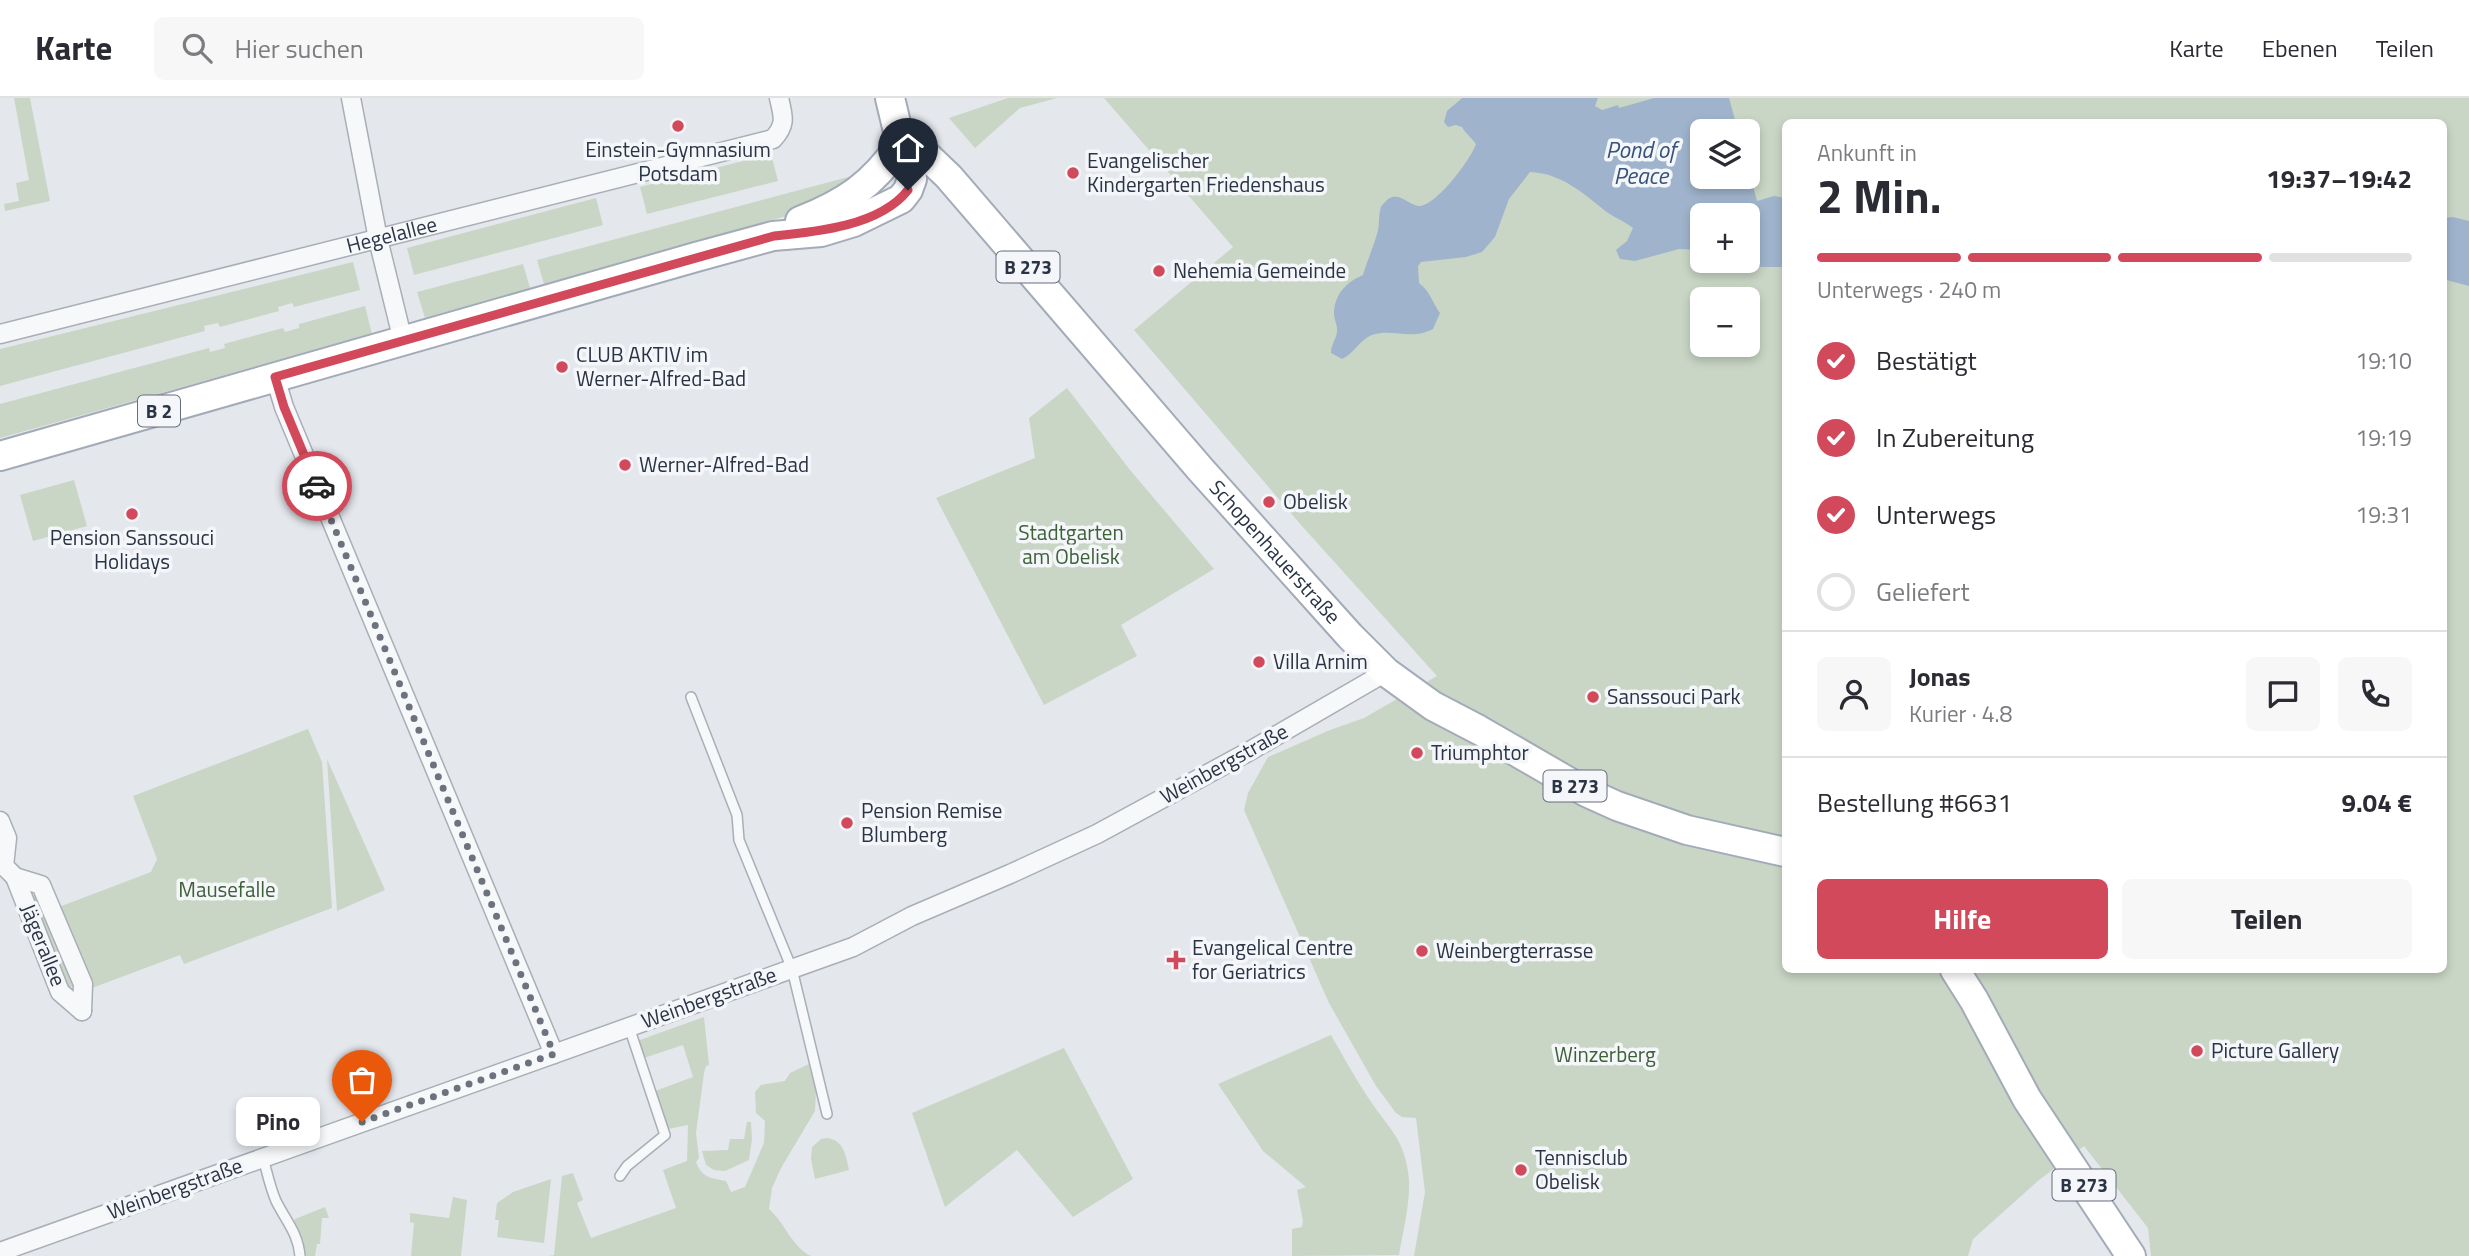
<!DOCTYPE html>
<html lang="de">
<head>
<meta charset="utf-8">
<style>
	:root { --surface:#fff; --page:#f7f7f7; --text:#2b2b33; --muted:#7c7c81; --line:#e1e1e2; --accent:#d1495b }
	body { margin:0; font-family:"Titillium Web",sans-serif; background:var(--page); color:var(--text); height:100vh; display:flex; flex-direction:column; font-size:26px; white-space:nowrap }
	* { box-sizing:border-box; margin:0 }
	p { font-size:23px; color:var(--muted) }
	.icon { flex:none; width:38px; height:38px; fill:none; stroke:currentColor; stroke-width:2; stroke-linecap:round; stroke-linejoin:round }
	.map { position:relative; flex:1; overflow:hidden }
	.sheet { position:absolute; left:1782px; top:21px; width:665px; height:854px; display:flex; flex-direction:column; background:var(--surface); border-radius:10px; box-shadow:0 4px 10px #0003 }
	.sheet>* { flex:none }
	.fabs { position:absolute; left:1690px; top:21px; display:grid; gap:14px }
	.fabs a { display:grid; place-items:center; width:70px; height:70px; border-radius:10px; background:var(--surface); box-shadow:0 4px 10px #0003; font-size:35px }
	.pin { position:absolute; display:grid; place-items:center; width:60px; height:60px; color:#fff; margin:-72px -30px; border-radius:50% 50% 50% 0; rotate:-45deg; box-shadow:0 0 7px #0007 }
	.pin .icon { rotate:45deg }
	.courier { position:absolute; display:grid; place-items:center; width:70px; height:70px; margin:-35px; border:5px solid #d1495b; border-radius:50%; background:#fff; color:#222; box-shadow:0 2px 9px #0007 }
	.bubble { position:absolute; height:49px; border-radius:10px; background:var(--surface); box-shadow:0 4px 10px #0003; font-size:23px; font-weight:700; line-height:49px; text-align:center }
	.overview em { font-style:normal; font-weight:700 }
	.overview div { display:flex; flex-direction:column-reverse }
	.overview { display:flex; align-items:center; justify-content:space-between; height:119px; padding:0 35px }
	h1 { font-size:46px; font-weight:700; line-height:52px }
	.bar { display:grid; grid-template-columns:repeat(4,1fr); gap:10px 7px; align-content:center; height:84px; padding:0 35px }
	.bar i { height:9px; border-radius:5px; background:var(--line) }
	.bar .selected { background:var(--accent) }
	.bar p { grid-column:span 4 }
	.line { display:flex; align-items:center; gap:18px; padding:0 35px; border-top:2px solid var(--line) }
	.line div { flex:1 }
	.round { display:grid; place-items:center; flex:none; width:74px; height:74px; border-radius:10px; background:var(--page) }
	ol { padding:0 35px; list-style:none }
	li { display:flex; align-items:center; gap:21px; height:77px }
	li p { margin-inline-start:auto }
	li .icon { padding:7px; border-radius:50%; background:var(--accent); color:#fff; stroke-width:4 }
	li:last-child { color:var(--muted) }
	li i { width:38px; height:38px; border:4px solid var(--line); border-radius:50% }
	.cta { display:flex; gap:14px; margin-top:auto; padding:14px 35px }
	.cta a { flex:1; height:80px; border-radius:10px; background:var(--accent); color:#fff; font-size:28px; font-weight:700; line-height:80px; text-align:center }
	.cta a+a { background:var(--page); color:var(--text) }
	header { display:flex; align-items:center; gap:42px; box-sizing:border-box; height:98px; padding:0 35px; background:var(--surface); border-bottom:2px solid var(--line) }
	header strong { font-size:33px }
	nav { display:flex; gap:38px; margin-inline-start:auto; font-size:24px }
	.search { width:490px; height:63px; background:var(--page); display:flex; align-items:center; gap:18px; box-sizing:border-box; padding:0 24px; border-radius:10px; color:var(--muted); font-size:26px }
	.map>svg:first-child { display:block }
	.green { fill:#c9d6c5; fill-rule:evenodd }
	.water { fill:#9fb4cc }
	.lines { fill:none; stroke-linecap:round; stroke-linejoin:round }
	.service-casing { stroke:#a9aeb7; stroke-width:12 }
	.minor-casing { stroke:#a9aeb7; stroke-width:21 }
	.primary-casing { stroke:#a3abb8; stroke-width:32 }
	.service { stroke:#f7f8fa; stroke-width:9 }
	.minor { stroke:#f7f8fa; stroke-width:18 }
	.primary { stroke:#fff; stroke-width:28 }
	.done { stroke:#6c737f; stroke-width:7; stroke-dasharray:0 12.6 }
	.route { stroke:#d1495b; stroke-width:9 }
	.poi-dot { fill:#d1495b; stroke:#f4f6f9; stroke-width:2.5 }
	.labels { text-anchor:middle; stroke-width:7; stroke-linejoin:round; paint-order:stroke }
	.shield { fill:#f4f6f9; stroke:#676e7b; stroke-width:2 }
	.shield-label { font-size:19px; font-weight:bold; fill:#2b3445 }
	.poi-label { font-size:21px; fill:#2b3445; stroke:#f4f6f9; text-anchor:start }
	.street-label { font-size:21px; fill:#2b3445; stroke:#f4f6f9 }
	.park-label { font-size:21px; fill:#3f6138; stroke:#f4f6f9 }
	.water-label { font-size:23px; font-style:italic; fill:#34527a; stroke:#f4f6f9 }
</style>
</head>
<body>
<header>
<strong>Karte</strong>
<div class="search"><svg class="icon" aria-label="search" viewBox="0 0 24 24"><circle cx="10" cy="10" r="6"/><path d="M15 15l6 6"/></svg>Hier suchen</div>
<nav><a>Karte</a><a>Ebenen</a><a>Teilen</a></nav>
</header>
<div class="map">
<svg width="2469" height="1158" viewBox="0 0 2469 1158">
	<rect width="100%" height="100%" fill="#e4e7ec"/>
	<path class="green" d="M14,0H30L50,103L5,113L4,106L19,103L16,85L29,82Z
		M1008,0H1057L1020,10L975,50L949,20Z
		M1104,0H2469V1158H2151L2148,1130L2084,1048L2039,1082L1973,1141L1968,1158H1414L1425,1094L1416,1020L1402,1019L1396,1015L1376,988L1329,905L1244,712L1248,695L1268,659L1330,632L1364,620L1437,578L1302,428L1134,232L1233,149ZM1785,24H2443V872H1785ZM1703,33H1748V79H1703ZM1703,117H1748V163H1703ZM1703,201H1748V247H1703Z
		M771,56L778,83L647,116L640,89Z
		M867,74L815,110L544,186L537,162Z
		M596,100L603,127L414,177L407,150Z
		M353,164L360,192L294,209L292,205L278,209L279,213L220,229L218,225L204,228L205,233L0,288V251Z
		M523,166L530,190L425,220L417,194Z
		M365,208L372,236L0,340V306L209,250L210,254L225,250L224,246L283,230L285,234L299,230V226Z
		M1067,290L1130,372L1214,471L1121,527L1137,558L1044,607L936,400L1035,360L1029,320Z
		M74,382L87,428L33,443L20,397Z
		M308,631L322,664L332,810L184,866L180,857L92,890L59,809L151,774L157,761L133,698Z
		M327,661L385,792L337,813Z
		M37,797L74,888L67,890L30,799Z
		M704,919L709,967L706,968L704,975L696,1035L699,1060L696,1064C702,1080 711,1080 726,1083L731,1094L745,1089L764,1045L765,1023L756,1015L755,994L761,987L785,983L790,975L809,966L816,992L815,1013L781,1070L772,1090L769,1111C785,1125 792,1149 811,1158H549L554,1157L562,1078L573,1075L583,1102L577,1105L591,1140L676,1110L663,1072L687,1063L688,1027L668,1031L655,993L693,979L683,947L644,960L637,943Z
		M1331,937C1343,958 1354,978 1367,998C1387,1029 1406,1041 1409,1082C1410,1107 1403,1133 1399,1157L1292,1158V1131L1302,1129L1303,1123L1297,1092L1306,1089L1263,1053L1218,986Z
		M1064,950L1133,1081L1073,1119L1017,1052L945,1109L912,1015Z
		M747,1024H751L752,1041L749,1062L725,1073L714,1072L706,1067L702,1053L728,1052L730,1041H744Z
		M827,1040C844,1042 846,1058 849,1072L815,1081L811,1061L812,1049L821,1041Z
		M551,1081L544,1145L497,1139L499,1122H495L497,1105L513,1094Z
		M453,1099L467,1102L461,1158H411L414,1125L410,1124V1115L449,1120Z
		M325,1109L329,1120H322L320,1146H317L315,1158H302L298,1133L293,1126L295,1121Z"/>
	<path class="water" d="M1462,0H1598L1595,8L1602,12L1618,7L1619,10L1654,0H1729L1737,29L1731,33H1703V79H1748V70L1757,103L1774,98L1785,100V169H1758L1743,163H1748V117H1703V152L1679,151L1635,163L1620,161L1616,152L1627,143L1633,130C1624,123 1613,119 1604,112C1582,94 1560,75 1530,74L1509,101L1495,139L1482,154L1466,159L1421,164L1418,168L1419,185C1430,193 1432,204 1440,215L1433,231C1410,243 1394,230 1372,237C1359,242 1354,256 1342,261L1331,255C1331,246 1337,240 1337,233C1338,228 1334,222 1334,216C1334,197 1346,184 1363,177C1367,163 1373,150 1377,136C1380,128 1378,117 1381,109C1381,108 1387,102 1388,101C1400,94 1407,106 1418,108C1435,110 1471,61 1476,46C1471,39 1466,36 1462,29L1456,27L1448,29L1444,24L1447,13Z
		M2453,119L2469,123V188L2443,181V120Z"/>
	<g class="lines">
		<defs>
			<path id="service" d="M691,599L737,717L739,742L792,871L827,1016
				M263,1060C267,1074 270,1089 276,1103C286,1123 298,1135 300,1158
				M620,1078L627,1068L665,1037L629,929"/>
			<g id="minor">
				<path d="M351,0L378,141L403,243"/>
				<path id="s1" d="M0,236L773,41C787,26 783,18 779,0"/>
				<path d="M275,279L284,309L554,956"/>
				<path d="M0,723L7,740L4,768"/>
				<path d="M0,764L15,779L60,894L82,913"/>
				<path d="M15,779L41,787L83,886L82,913"/>
				<path d="M0,1154L853,849L912,818L1010,776L1097,736L1248,654L1386,574"/>
			</g>
			<g id="primary">
				<path id="s2" d="M901,46L925,56L949,79L1201,372L1350,538L1386,574L1433,608L1479,632L1586,694L1617,708L1687,732L1785,754"/>
				<path d="M800,123C846,105 872,87 901,46"/>
				<path d="M0,358L696,159L773,138L821,134L854,124L901,101L908,92L912,81L911,65L901,46L890,0"/>
				<path d="M1955,872L1974,902L2027,1001L2131,1158"/>
			</g>
		</defs>
		<use href="#service" class="service-casing"/>
		<use href="#minor" class="minor-casing"/>
		<use href="#primary" class="primary-casing"/>
		<use href="#service" class="service"/>
		<use href="#minor" class="minor"/>
		<use href="#primary" class="primary"/>
	</g>
	<g class="lines">
		<path class="done" d="M317,388L554,956L362,1024"/>
		<path class="route" d="M317,388L284,309L275,279L774,138C816,134 880,128 908,92"/>
	</g>
	<g class="poi-dot">
		<circle cx="678" cy="28" r="7"/>
		<circle cx="1073" cy="75" r="7"/>
		<circle cx="1159" cy="173" r="7"/>
		<circle cx="562" cy="269" r="7"/>
		<circle cx="625" cy="367" r="7"/>
		<circle cx="1269" cy="404" r="7"/>
		<circle cx="132" cy="416" r="7"/>
		<circle cx="1259" cy="564" r="7"/>
		<circle cx="1593" cy="599" r="7"/>
		<circle cx="1417" cy="655" r="7"/>
		<circle cx="847" cy="725" r="7"/>
		<circle cx="1422" cy="853" r="7"/>
		<path d="M1172.5 851.5h7v7h7v7h-7v7h-7v-7h-7v-7h7z"/>
		<circle cx="2197" cy="953" r="7"/>
		<circle cx="1521" cy="1072" r="7"/>
	</g>
	<g class="labels">
		<g class="shield">
			<rect x="996.5" y="153.5" width="63" height="31" rx="5"/>
			<rect x="138" y="297.5" width="42" height="31" rx="5"/>
			<rect x="1543.5" y="672.5" width="63" height="31" rx="5"/>
			<rect x="2052.5" y="1071.5" width="63" height="31" rx="5"/>
		</g>
		<g class="shield-label">
			<text x="1028" y="176">B 273</text>
			<text x="159" y="320">B 2</text>
			<text x="1575" y="695">B 273</text>
			<text x="2084" y="1094">B 273</text>
		</g>
		<g class="poi-label">
			<text x="678" y="59" text-anchor="middle">Einstein-Gymnasium<tspan x="678" dy="24">Potsdam</tspan></text>
			<text x="1087" y="70">Evangelischer<tspan x="1087" dy="24">Kindergarten Friedenshaus</tspan></text>
			<text x="1173" y="180">Nehemia Gemeinde</text>
			<text x="576" y="264">CLUB AKTIV im<tspan x="576" dy="24">Werner-Alfred-Bad</tspan></text>
			<text x="639" y="374">Werner-Alfred-Bad</text>
			<text x="1283" y="411">Obelisk</text>
			<text x="132" y="447" text-anchor="middle">Pension Sanssouci<tspan x="132" dy="24">Holidays</tspan></text>
			<text x="1273" y="571">Villa Arnim</text>
			<text x="1607" y="606">Sanssouci Park</text>
			<text x="1431" y="662">Triumphtor</text>
			<text x="861" y="720">Pension Remise<tspan x="861" dy="24">Blumberg</tspan></text>
			<text x="1192" y="857">Evangelical Centre<tspan x="1192" dy="24">for Geriatrics</tspan></text>
			<text x="1436" y="860">Weinbergterrasse</text>
			<text x="2211" y="960">Picture Gallery</text>
			<text x="1535" y="1067">Tennisclub<tspan x="1535" dy="24">Obelisk</tspan></text>
		</g>
		<g class="street-label">
			<text dy="7" stroke="none"><textPath href="#s1" startOffset="404">Hegelallee</textPath></text>
			<text dy="7" stroke="none"><textPath href="#s2" startOffset="556">Schopenhauerstraße</textPath></text>
			<text transform="translate(1224 666) rotate(-29)" y="7">Weinbergstraße</text>
			<text transform="translate(43 847) rotate(68)" y="7">Jägerallee</text>
			<text transform="translate(709 900) rotate(-20)" y="7">Weinbergstraße</text>
			<text transform="translate(175 1091) rotate(-20)" y="7">Weinbergstraße</text>
		</g>
		<g class="park-label">
			<text x="1071" y="442">Stadtgarten<tspan x="1071" dy="24">am Obelisk</tspan></text>
			<text x="227" y="799">Mausefalle</text>
			<text x="1605" y="964">Winzerberg</text>
		</g>
		<g class="water-label">
			<text x="1641" y="60">Pond of<tspan x="1641" dy="26">Peace</tspan></text>
		</g>
	</g>
</svg>
<div class="fabs">
<a><svg class="icon" aria-label="layers" viewBox="0 0 24 24"><path d="M12 4l9 5-9 5-9-5zM3 14l9 5 9-5"/></svg></a>
<a>+</a>
<a>−</a>
</div>
<div class="pin" style="left:362px;top:1024px;background:#ea580c"><svg class="icon" aria-label="bag" viewBox="0 0 24 24"><path d="M5 8h14l-1 12H6zM9 8a3 3 0 0 1 6 0"/></svg></div>
<div class="pin" style="left:908px;top:92px;background:#1f2937"><svg class="icon" aria-label="home" viewBox="0 0 24 24"><path d="M3 11l9-7 9 7M6 9v11h12V9"/></svg></div>
<div class="courier" style="left:317px;top:388px"><svg class="icon" aria-label="car" viewBox="0 0 24 24"><path d="M5 17H2v-5l4-1 3-4h7l3 4 3 1v5h-3M9 17h6M6 11h13"/><circle cx="7" cy="17" r="2"/><circle cx="17" cy="17" r="2"/></svg></div>
<div class="bubble" style="left:236px;top:999px;width:84px">Pino</div>
<section class="sheet">
<div class="overview"><div><h1>2 Min.</h1><p>Ankunft in</p></div><em>19:37–19:42</em></div>
<div class="bar"><i class="selected"></i><i class="selected"></i><i class="selected"></i><i></i><p>Unterwegs · 240 m</p></div>
<ol>
<li><svg class="icon" aria-label="check" viewBox="0 0 24 24"><path d="M5 12l5 5 9-10"/></svg>Bestätigt<p>19:10</p></li>
<li><svg class="icon" aria-label="check" viewBox="0 0 24 24"><path d="M5 12l5 5 9-10"/></svg>In Zubereitung<p>19:19</p></li>
<li><svg class="icon" aria-label="check" viewBox="0 0 24 24"><path d="M5 12l5 5 9-10"/></svg>Unterwegs<p>19:31</p></li>
<li><i></i>Geliefert</li>
</ol>
<div class="line" style="height:126px"><a class="round"><svg class="icon" aria-label="person" viewBox="0 0 24 24"><circle cx="12" cy="8" r="4"/><path d="M4 21q1-7 8-7t8 7"/></svg></a><div><b>Jonas</b><p>Kurier · 4.8</p></div><a class="round"><svg class="icon" aria-label="chat" viewBox="0 0 24 24"><path d="M4 5h16v11H9l-5 4z"/></svg></a><a class="round"><svg class="icon" aria-label="phone" viewBox="0 0 24 24"><path d="M5 4h4l2 5-3 2q2 4 5 5l2-3 5 2v4C11 20 4 13 5 4z"/></svg></a></div>
<div class="line" style="height:91px"><div>Bestellung #6631</div><b>9.04 €</b></div>
<div class="cta"><a>Hilfe</a><a>Teilen</a></div>
</section>
</div>
</body>
</html>
